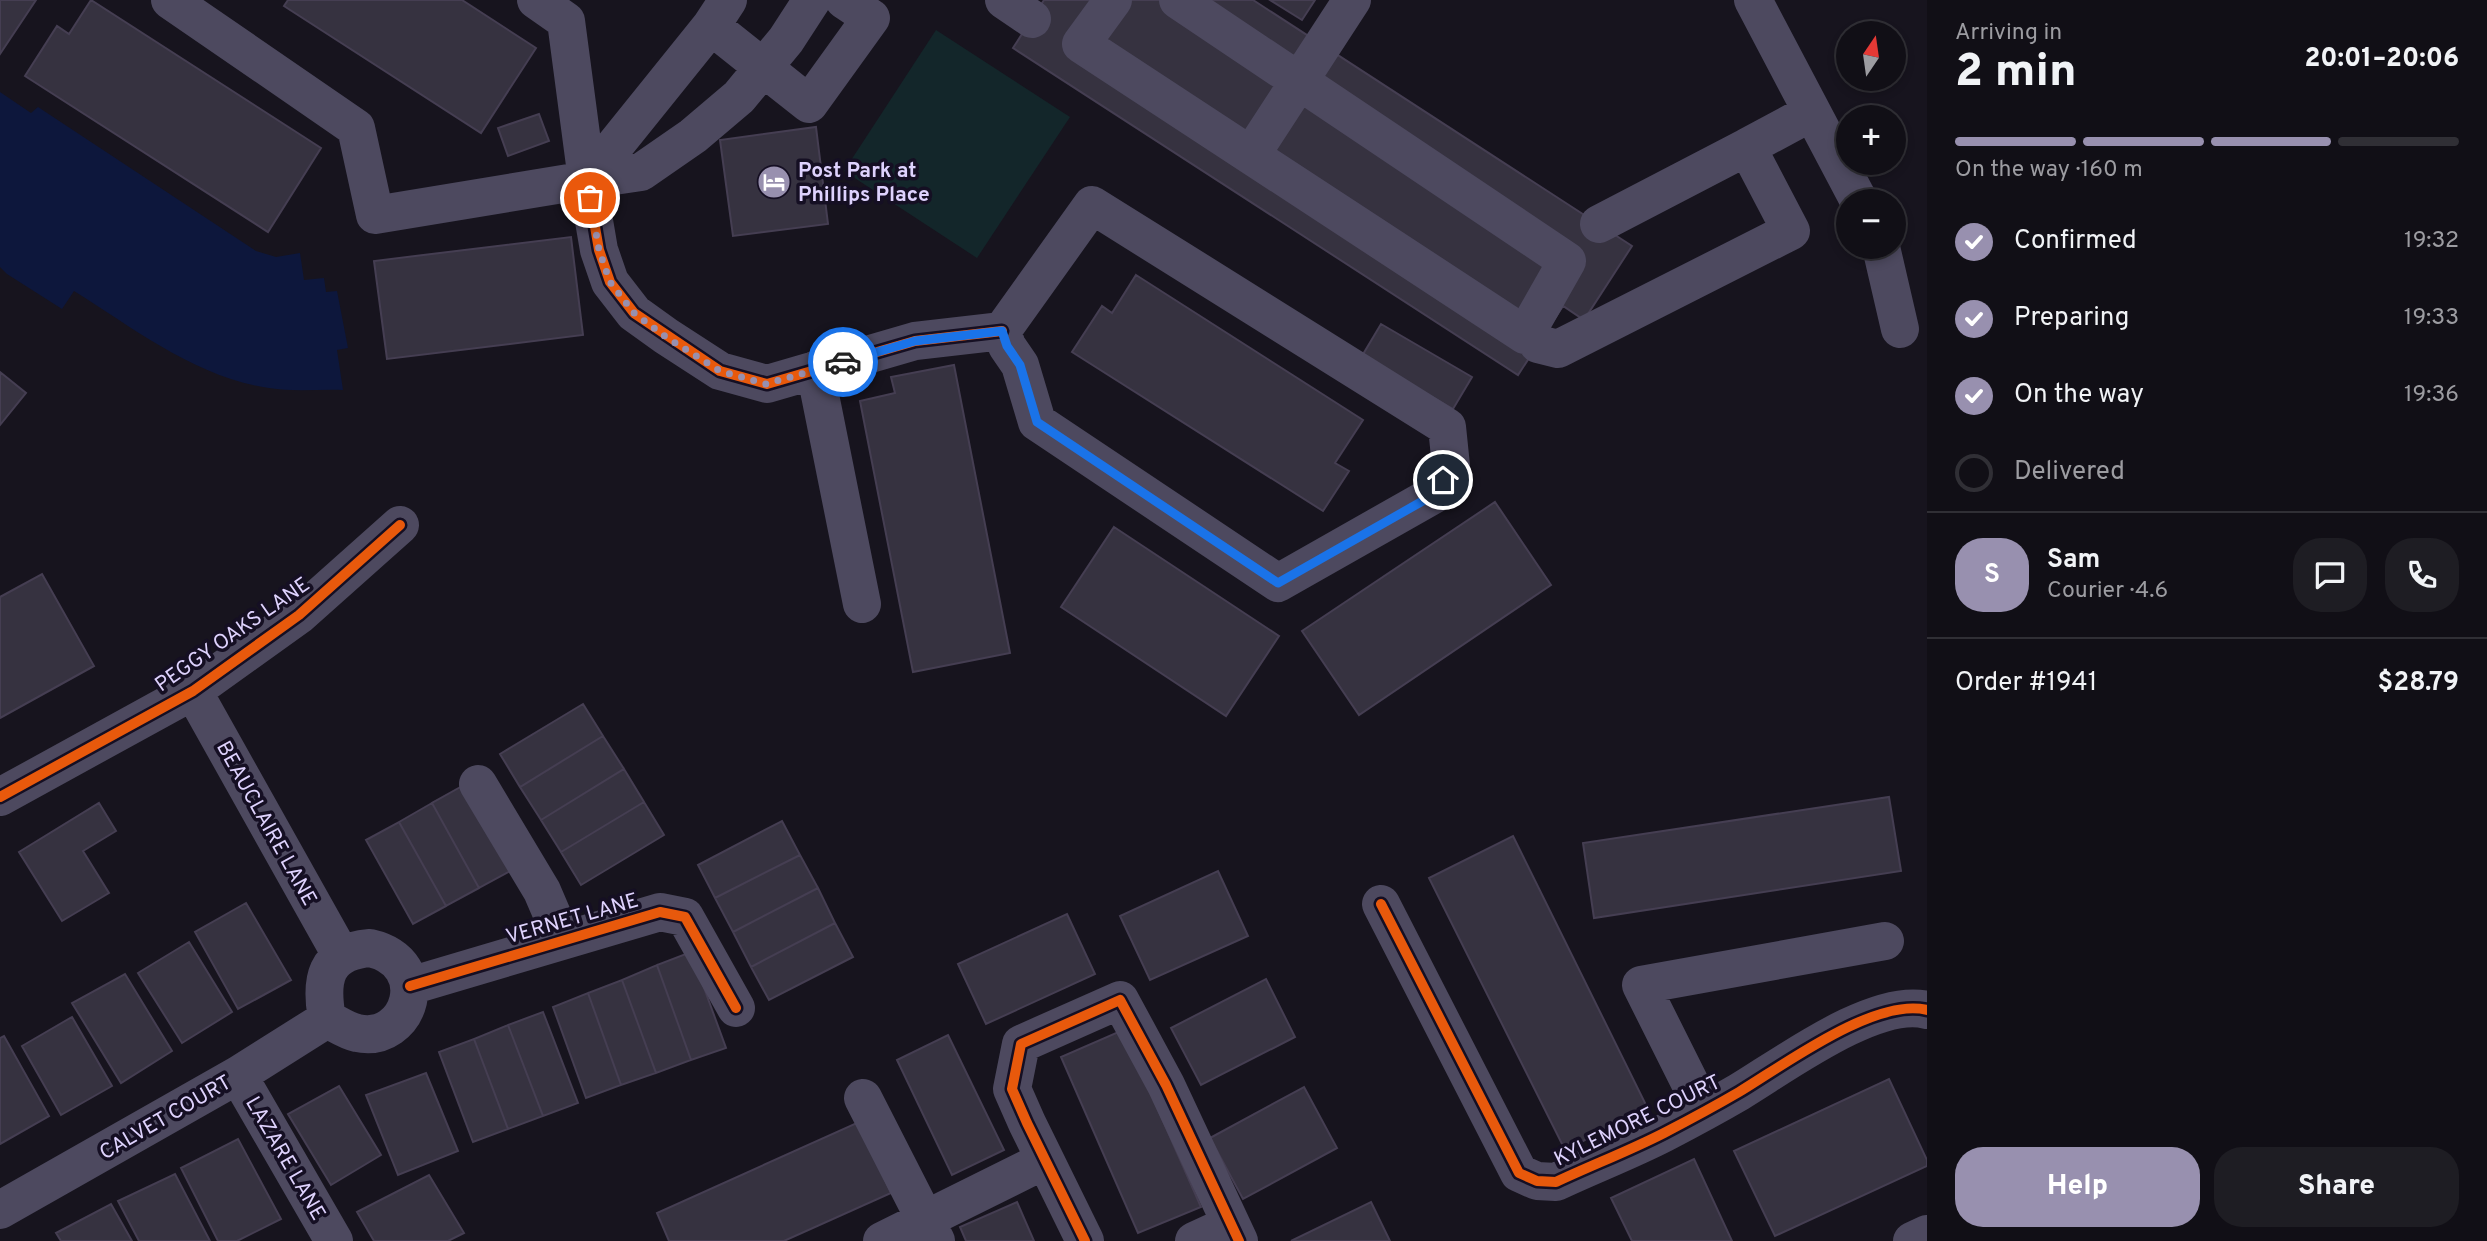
<!DOCTYPE html>
<html lang="en">
<head>
<meta charset="utf-8">
<style>
	:root { --surface:#110f16; --page:#1e1d23; --text:#f1f3f6; --muted:#9c9ca1; --line:#302f35; --accent:#9890af }
	body { margin:0; font-family:Overpass,sans-serif; background:var(--page); color:var(--text); height:100vh; display:flex; flex-direction:column; font-size:26px; white-space:nowrap }
	* { box-sizing:border-box; margin:0 }
	p { font-size:23px; color:var(--muted) }
	.icon { flex:none; width:38px; height:38px; fill:none; stroke:currentColor; stroke-width:2; stroke-linecap:round; stroke-linejoin:round }
	.map { position:relative; flex:1; overflow:hidden }
	.panel { display:flex; flex-direction:column; background:var(--surface); width:560px }
	.panel>* { flex:none }
	.needle { width:46px; rotate:13deg }
	.controls { position:absolute; left:1836px; top:21px; display:grid; gap:14px }
	.controls a { display:grid; place-items:center; width:70px; height:70px; border-radius:50%; background:var(--surface); box-shadow:0 4px 10px #0003,0 0 0 2px var(--line); font-size:35px }
	.pin { position:absolute; display:grid; place-items:center; width:60px; height:60px; color:#fff; margin:-30px; border:4px solid #fff; border-radius:50%; box-shadow:0 2px 7px #0007 }
	.courier { position:absolute; display:grid; place-items:center; width:70px; height:70px; margin:-35px; border:5px solid #1a73e8; border-radius:50%; background:#fff; color:#222; box-shadow:0 2px 9px #0007 }
	.summary em { font-style:normal; font-weight:800 }
	.summary div { display:flex; flex-direction:column-reverse }
	.summary { display:flex; align-items:center; justify-content:space-between; height:119px; padding:0 28px }
	h1 { font-size:46px; font-weight:800; line-height:52px }
	.bar { display:grid; grid-template-columns:repeat(4,1fr); gap:10px 7px; align-content:center; height:84px; padding:0 28px }
	.bar i { height:9px; border-radius:5px; background:var(--line) }
	.bar .selected { background:var(--accent) }
	.bar p { grid-column:span 4 }
	.line { display:flex; align-items:center; gap:18px; padding:0 28px; border-top:2px solid var(--line) }
	.line div { flex:1 }
	.round { display:grid; place-items:center; flex:none; width:74px; height:74px; border-radius:28px; background:var(--page) }
	ol { padding:0 28px; list-style:none }
	li { display:flex; align-items:center; gap:21px; height:77px }
	li p { margin-inline-start:auto }
	li .icon { padding:7px; border-radius:50%; background:var(--accent); color:#fff; stroke-width:4 }
	li:last-child { color:var(--muted) }
	li i { width:38px; height:38px; border:4px solid var(--line); border-radius:50% }
	.primary-button { display:flex; gap:14px; margin-top:auto; padding:14px 28px }
	.primary-button a { flex:1; height:80px; border-radius:28px; background:var(--accent); color:#fff; font-size:28px; font-weight:800; line-height:80px; text-align:center }
	.primary-button a+a { background:var(--page); color:var(--text) }
	main { display:flex; flex:1; min-height:0 }
	.map>svg:first-child { display:block }
	.green { fill:#13262a }
	.water { fill:#0d173c }
	.building { fill:#363240; stroke:#453e52; stroke-width:2 }
	.lines { fill:none; stroke-linecap:round; stroke-linejoin:round }
	.minor { stroke:#4d495f; stroke-width:38 }
	.cycleway-casing { stroke:#150f23; stroke-width:15 }
	.cycleway { stroke:#e8590c; stroke-width:10 }
	.done { stroke:#9890af; stroke-width:7; stroke-dasharray:0 12.6 }
	.route { stroke:#1a73e8; stroke-width:9 }
	.labels { text-anchor:middle; stroke-width:7; stroke-linejoin:round; paint-order:stroke }
	.poi-label { font-size:21px; font-weight:bold; fill:#ded2fd; stroke:#150f23; text-anchor:start }
	.street-label { font-size:21px; fill:#ded2fd; stroke:#150f23 }
</style>
</head>
<body>
<main>
<div class="map">
<svg width="1927" height="1241" viewBox="0 0 1927 1241">
	<rect width="100%" height="100%" fill="#17141e"/>
	<path class="green" d="M936,30L1070,117L977,258L844,171Z"/>
	<path class="water" d="M0,92L31,113L38,107L256,251L276,257L300,253L304,280L324,278L326,292L337,291L348,348L337,350L343,390C319,389 293,392 269,388C195,377 135,329 74,291L62,309L7,274L0,267Z"/>
	<path class="building" d="M0,0H36L0,54Z
		M91,0L321,148L268,232L25,76L57,26L69,34Z
		M288,0H462L536,48L481,133L284,6Z
		M1044,0H1253L1632,246L1584,320L1563,306L1518,375L1013,48Z
		M1270,0H1315L1302,20Z
		M539,114L549,141L508,156L498,128Z
		M816,127L828,224L733,236L720,140Z
		M571,237L583,335L387,359L374,261Z
		M1136,275L1363,420L1335,463L1349,471L1323,511L1072,352L1102,306L1112,313Z
		M1381,324L1472,377L1453,409L1362,356Z
		M954,365L1010,653L913,672L860,401L895,393L891,377Z
		M0,372L26,393L0,425Z
		M1495,502L1551,585L1359,715L1302,631Z
		M1114,527L1279,636L1226,716L1061,607Z
		M42,574L94,666L0,718V597Z
		M583,704L603,736L520,787L500,754Z
		M603,736L624,769L541,820L520,787Z
		M624,769L644,802L561,852L541,820Z
		M464,785L512,870L479,888L432,803Z
		M1889,797L1901,871L1594,918L1583,843Z
		M644,802L664,835L581,885L561,852Z
		M99,803L116,831L83,851L109,893L62,921L19,852Z
		M432,803L479,888L446,906L399,822Z
		M782,821L800,855L715,898L698,865Z
		M399,822L446,906L413,924L366,840Z
		M1513,836L1648,1109L1565,1150L1429,878Z
		M800,855L818,888L733,932L715,898Z
		M1218,871L1248,936L1150,980L1120,916Z
		M818,888L835,923L751,967L733,932Z
		M246,903L291,980L238,1009L195,932Z
		M1067,914L1095,974L986,1024L958,964Z
		M835,923L853,957L769,1000L751,967Z
		M189,942L232,1012L182,1043L138,973Z
		M691,952L726,1048L691,1060L657,965Z
		M657,965L691,1060L656,1073L622,980Z
		M125,974L172,1051L121,1083L72,1003Z
		M1266,979L1295,1037L1201,1085L1171,1028Z
		M622,980L656,1073L621,1085L588,993Z
		M588,993L621,1085L586,1098L553,1007Z
		M543,1012L578,1103L543,1116L508,1025Z
		M72,1017L112,1086L61,1115L22,1046Z
		M508,1025L543,1116L508,1129L474,1039Z
		M1123,1030L1201,1207L1138,1233L1061,1057Z
		M948,1035L1004,1150L952,1175L897,1060Z
		M4,1036L49,1116L0,1144V1038Z
		M474,1039L508,1129L473,1142L439,1052Z
		M426,1073L458,1151L398,1175L366,1095Z
		M1889,1079L1927,1160V1166L1775,1236L1734,1151Z
		M339,1086L381,1155L331,1185L288,1114Z
		M1304,1087L1337,1148L1243,1199L1210,1138Z
		M859,1122L891,1193L784,1241H669L657,1213Z
		M238,1139L281,1219L237,1241H218L181,1168Z
		M1694,1159L1732,1241H1632L1611,1198Z
		M175,1174L210,1241H139L118,1201Z
		M429,1175L464,1233L448,1241H374L357,1212Z
		M1017,1202L1034,1241H966L960,1227Z
		M1371,1202L1390,1241H1291Z
		M111,1204L132,1241H61L56,1233Z"/>
	<g class="lines">
		<path class="minor" d="M170,0L356,128L375,215L587,180
			M536,0L566,21L587,180L599,250L610,282L634,313L666,336L720,371L767,384L915,341L1002,331
			M728,0L711,26L587,180L641,172L693,136L739,97L786,40L812,0
			M1004,0L1032,19
			M1113,0L1081,44L1525,335L1567,261L1178,0
			M1753,0L1859,201
			M711,26L809,104L871,18L844,0
			M1747,147L1812,112
			M1251,155L1352,0
			M1092,205L1447,427L1451,466L1435,494L1278,583L1037,422L1020,365L1007,346L1002,331Z
			M1881,247L1900,329
			M1538,344L1558,349L1791,231L1747,147L1599,224
			M815,370L862,604
			M193,691L341,955
			M478,784L542,891L563,940
			M0,797L193,691L299,615L400,525
			M1381,904L1519,1173L1537,1181L1556,1182C1592,1165 1629,1151 1664,1133C1689,1120 1715,1106 1739,1092C1784,1065 1875,997 1927,1010
			M370,948C436,963 410,1045 357,1033C347,1031 337,1024 327,1019C320,980 324,952 370,948Z
			M410,986L660,912L685,917L736,1008
			M238,1075L334,1241
			M863,1098L936,1241
			M1704,1111L1641,985L1885,941
			M0,1210L238,1075L327,1019
			M882,1241L1045,1160
			M1085,1241L1027,1123L1012,1089L1021,1044L1120,1000L1166,1085L1239,1241
			M1194,1241L1231,1224
			M1912,1241L1927,1234"/>
		<defs>
			<path id="cycleway" d="M587,180L599,250L610,282L634,313L720,371L767,384L915,341L1002,331
				M0,797L193,691L299,615L400,525
				M1381,904L1519,1173L1537,1181L1556,1182C1592,1165 1629,1151 1664,1133C1689,1120 1715,1106 1739,1092C1784,1065 1875,997 1927,1010
				M410,986L660,912L685,917L736,1008
				M1085,1241L1027,1123L1012,1089L1021,1044L1120,1000L1166,1085L1239,1241"/>
		</defs>
		<use href="#cycleway" class="cycleway-casing"/>
		<use href="#cycleway" class="cycleway"/>
	</g>
	<g class="lines">
		<path class="done" d="M590,198L599,250L610,282L634,313L666,337L720,371L766,384L843,362"/>
		<path class="route" d="M843,362L915,341L1002,331L1007,346L1020,365L1037,422L1278,583L1435,494L1443,480"/>
	</g>
	<defs>
		<symbol id="hotel-disc" viewBox="-11 -11 22 22"><circle r="9.5" fill="#9890af" stroke="#150f23"/><path d="M-6-4.5h1.5V1H6V5H4.5V3h-9V5H-6ZM-4 0a1.8 1.8 0 1 1 3.6 0ZM.5 0V-2.5h3Q6-2.5 6 0Z" fill="#fff"/></symbol>
	</defs>
	<g fill-rule="evenodd">
		<use href="#hotel-disc" x="755" y="163" width="38" height="38"/>
	</g>
	<g class="labels">
		<g class="poi-label">
			<text x="798" y="177">Post Park at<tspan x="798" dy="24">Phillips Place</tspan></text>
		</g>
		<g class="street-label">
			<text transform="translate(232 634) rotate(-35)" y="7">PEGGY OAKS LANE</text>
			<text transform="translate(267 823) rotate(61)" y="7">BEAUCLAIRE LANE</text>
			<text transform="translate(572 918) rotate(-16)" y="7">VERNET LANE</text>
			<text transform="translate(165 1117) rotate(-30)" y="7">CALVET COURT</text>
			<text transform="translate(1637 1120) rotate(-26)" y="7">KYLEMORE COURT</text>
			<text transform="translate(286 1158) rotate(60)" y="7">LAZARE LANE</text>
		</g>
	</g>
</svg>
<div class="controls">
<a><svg class="needle" viewBox="-14 -14 28 28"><path d="M0-13l5 13h-10z" fill="#e53935"/><path d="M0 13l5-13h-10z" fill="#9c9ca1"/></svg></a>
<a>+</a>
<a>−</a>
</div>
<div class="pin" style="left:590px;top:198px;background:#ea580c"><svg class="icon" aria-label="bag" viewBox="0 0 24 24"><path d="M5 8h14l-1 12H6zM9 8a3 3 0 0 1 6 0"/></svg></div>
<div class="pin" style="left:1443px;top:480px;background:#1f2937"><svg class="icon" aria-label="home" viewBox="0 0 24 24"><path d="M3 11l9-7 9 7M6 9v11h12V9"/></svg></div>
<div class="courier" style="left:843px;top:362px"><svg class="icon" aria-label="car" viewBox="0 0 24 24"><path d="M5 17H2v-5l4-1 3-4h7l3 4 3 1v5h-3M9 17h6M6 11h13"/><circle cx="7" cy="17" r="2"/><circle cx="17" cy="17" r="2"/></svg></div>
</div>
<section class="panel">
<div class="summary"><div><h1>2 min</h1><p>Arriving in</p></div><em>20:01–20:06</em></div>
<div class="bar"><i class="selected"></i><i class="selected"></i><i class="selected"></i><i></i><p>On the way · 160 m</p></div>
<ol>
<li><svg class="icon" aria-label="check" viewBox="0 0 24 24"><path d="M5 12l5 5 9-10"/></svg>Confirmed<p>19:32</p></li>
<li><svg class="icon" aria-label="check" viewBox="0 0 24 24"><path d="M5 12l5 5 9-10"/></svg>Preparing<p>19:33</p></li>
<li><svg class="icon" aria-label="check" viewBox="0 0 24 24"><path d="M5 12l5 5 9-10"/></svg>On the way<p>19:36</p></li>
<li><i></i>Delivered</li>
</ol>
<div class="line" style="height:126px"><b class="round" style="background:var(--accent);color:#fff">S</b><div><b>Sam</b><p>Courier · 4.6</p></div><a class="round"><svg class="icon" aria-label="chat" viewBox="0 0 24 24"><path d="M4 5h16v11H9l-5 4z"/></svg></a><a class="round"><svg class="icon" aria-label="phone" viewBox="0 0 24 24"><path d="M5 4h4l2 5-3 2q2 4 5 5l2-3 5 2v4C11 20 4 13 5 4z"/></svg></a></div>
<div class="line" style="height:91px"><div>Order #1941</div><b>$28.79</b></div>
<div class="primary-button"><a>Help</a><a>Share</a></div>
</section>
</main>
</body>
</html>
